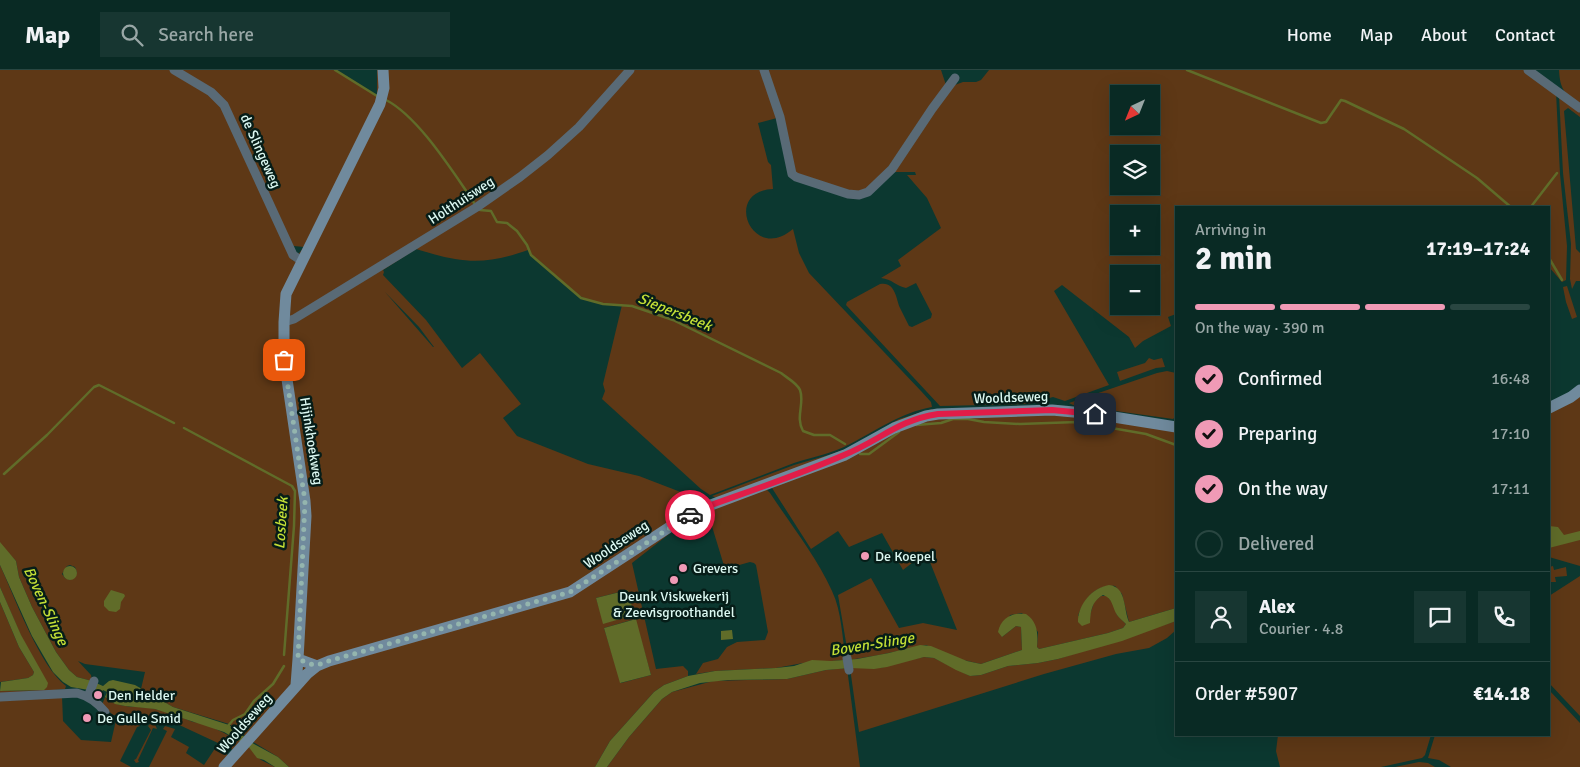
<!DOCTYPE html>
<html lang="en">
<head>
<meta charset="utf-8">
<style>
	:root { --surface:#092a24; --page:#173631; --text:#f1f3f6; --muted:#99a7a6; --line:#294641; --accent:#f09ab6 }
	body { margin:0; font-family:Signika,sans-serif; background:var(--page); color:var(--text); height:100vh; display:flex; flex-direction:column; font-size:19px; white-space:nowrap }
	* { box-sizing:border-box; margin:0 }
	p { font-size:16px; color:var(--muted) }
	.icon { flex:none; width:28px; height:28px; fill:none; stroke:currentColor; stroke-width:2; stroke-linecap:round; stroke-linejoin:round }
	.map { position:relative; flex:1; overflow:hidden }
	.drawer { position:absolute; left:1175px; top:136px; width:375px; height:530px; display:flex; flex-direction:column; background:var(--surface); border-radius:0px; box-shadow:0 5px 20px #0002,0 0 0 1px var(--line) }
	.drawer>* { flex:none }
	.needle { width:32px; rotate:223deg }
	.fabs { position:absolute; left:1110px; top:15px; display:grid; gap:10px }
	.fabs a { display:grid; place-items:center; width:50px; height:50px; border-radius:0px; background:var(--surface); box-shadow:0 5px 20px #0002,0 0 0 1px var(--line); font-size:25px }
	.pin { position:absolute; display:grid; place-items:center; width:42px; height:42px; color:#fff; margin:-21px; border-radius:10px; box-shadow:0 2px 8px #0006 }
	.courier { position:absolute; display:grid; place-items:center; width:50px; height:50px; margin:-25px; border:4px solid #e11d48; border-radius:50%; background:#fff; color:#222; box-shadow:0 1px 6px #0007 }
	.summary em { font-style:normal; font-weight:800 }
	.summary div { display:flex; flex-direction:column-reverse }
	.summary { display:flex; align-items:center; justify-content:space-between; height:85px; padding:0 20px }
	h1 { font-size:32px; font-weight:800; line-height:38px }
	.bar { display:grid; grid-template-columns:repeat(4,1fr); gap:8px 5px; align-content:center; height:60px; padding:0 20px }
	.bar i { height:6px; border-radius:4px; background:var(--line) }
	.bar .current { background:var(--accent) }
	.bar p { grid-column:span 4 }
	.line { display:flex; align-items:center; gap:12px; padding:0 20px; border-top:1px solid var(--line) }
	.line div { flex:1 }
	.round { display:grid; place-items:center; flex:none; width:52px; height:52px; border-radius:0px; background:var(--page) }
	ol { padding:0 20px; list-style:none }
	li { display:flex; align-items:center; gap:15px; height:55px }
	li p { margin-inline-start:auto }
	li .icon { padding:5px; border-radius:50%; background:var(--accent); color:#111; stroke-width:4 }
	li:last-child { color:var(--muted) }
	li i { width:28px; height:28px; border:2px solid var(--line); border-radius:50% }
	header { display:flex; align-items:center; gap:30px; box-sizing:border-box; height:70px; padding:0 25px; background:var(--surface); border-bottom:1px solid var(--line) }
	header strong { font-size:24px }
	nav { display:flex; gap:28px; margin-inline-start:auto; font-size:18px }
	.search { width:350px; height:45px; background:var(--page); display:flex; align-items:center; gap:12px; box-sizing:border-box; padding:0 18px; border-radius:0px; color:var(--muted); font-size:19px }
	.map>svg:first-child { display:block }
	.green { fill:#5e3816; fill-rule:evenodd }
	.water { fill:#606c29 }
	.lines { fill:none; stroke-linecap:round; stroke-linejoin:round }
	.stream { stroke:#606c29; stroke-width:2.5 }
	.street { stroke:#596a76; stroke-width:9 }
	.secondary { stroke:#708a9d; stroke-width:11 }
	.done { stroke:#94b5ae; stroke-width:5; stroke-dasharray:0 9 }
	.route { stroke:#e11d48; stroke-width:6 }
	.poi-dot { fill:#f09ab6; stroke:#061d18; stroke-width:2 }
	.labels { text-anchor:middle; stroke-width:5; stroke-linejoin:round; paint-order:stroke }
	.street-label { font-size:14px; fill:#ddf9f2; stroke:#061d18 }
	.poi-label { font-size:14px; fill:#ddf9f2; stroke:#061d18; text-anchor:start }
	.water-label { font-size:15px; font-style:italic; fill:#c3df36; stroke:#061d18 }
</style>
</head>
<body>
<header>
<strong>Map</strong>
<div class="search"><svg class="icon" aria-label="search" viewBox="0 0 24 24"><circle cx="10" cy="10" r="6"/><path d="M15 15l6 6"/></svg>Search here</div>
<nav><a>Home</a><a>Map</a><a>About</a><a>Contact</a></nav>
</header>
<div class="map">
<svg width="1580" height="697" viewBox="0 0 1580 697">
	<rect width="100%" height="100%" fill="#0c3830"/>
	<path class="green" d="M0,0H171L210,23L223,35L228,44L293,191L304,177L294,176L288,171L230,41C218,21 198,12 178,0H335L377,26V0H380L381,12L378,33L311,169L324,153L383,32L386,17L385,0H628C611,19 595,39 577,57C515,115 441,157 368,201L372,206V204C432,167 493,132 548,88C580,62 606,30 633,0H761L777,48L758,53L768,92L771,95L773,119C722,121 752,194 793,159L799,183L809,203L921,321L931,332L932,337C900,343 879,359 850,374C833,383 813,387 794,393L710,425L701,419L602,329L605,321L603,314L622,235C582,234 576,225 548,198C541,192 533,187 528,180C483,196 461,193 416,179L383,200L384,202L383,205L426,250L462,298L480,283L521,334L503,348L517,366L588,394L639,406L691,426L698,424L700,428L689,434L691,435L700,431L698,438L701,439L632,493L656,599L683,596L688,601V606L664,615L654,622L610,671L595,697H289L278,687L253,672L254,667L263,657L258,653L245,666L229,654L173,637L141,619L145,602L85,594L78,591L91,605L92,611L77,607L69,600L56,582L32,537L19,507L16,491L0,474ZM385,222L419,257L434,277H433ZM70,495L75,497L77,503L70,510L65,508L62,504L67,496ZM627,520L634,545L604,553L596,528ZM635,549L651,605L621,613L604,558Z
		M767,0H941L946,15L914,64L875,114L858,123L796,104Z
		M989,0H1524L1556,22L1560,104L1567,176L1566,210L1562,212L1549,197V138H1176V244L1168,247L1171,256L1143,271L1135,278L1129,267L1062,215L1054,221L1109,315L1065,331L1053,327L1028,334L940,336L846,235L847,232L880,214C895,211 896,228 900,238C903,244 906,250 909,256L912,257L931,248L932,244L916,213L906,218C896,216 892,209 881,208L901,196L898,190L941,158L927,128L907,105H916L915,102H892L952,16L963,12H976L981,10ZM1119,24H1151V56H1119ZM1119,84H1151V116H1119ZM1119,144H1151V176H1119ZM1119,204H1151V236H1119Z
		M1559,0H1580V36C1565,24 1560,20 1559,0Z
		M1559,25L1580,40V47L1568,38L1564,41L1576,179L1580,183V211H1576L1572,219L1570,209L1571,174L1563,103Z
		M1567,216L1577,247L1572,249L1566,232L1563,217Z
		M1149,288L1154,290L1162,288L1165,297L1156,298L1120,311L1117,302L1145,293Z
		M1167,301L1176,303V346L1173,349L1073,335L1069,333L1157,303Z
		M1580,324V496L1549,487V342Z
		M932,339L931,343L857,376L719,429L712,426L794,395L832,384L851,377L899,349Z
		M1056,344L1176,360V538L1129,552L1122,524L1115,516C1096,514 1084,529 1078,546L1090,545L1094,532L1101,526H1107L1113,533L1117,545L1126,554L1123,558L1108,563L1039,579L1037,577L1038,562L1022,543L1010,545L1002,567L1016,556L1021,557L1022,580L981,594L959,589L926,575L879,585L849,590L838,525L871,508L899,558L923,553L957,560L926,482L903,500L882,463L849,477L838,461L811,479L772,418L899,359L926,349Z
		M766,419L770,423C791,455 816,486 832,521C842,542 842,568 846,590L803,593L776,598L715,601L696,604L703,593L718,589L727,577L737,572L765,570L768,562L756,495L754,493L750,492L725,499L707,440Z
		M0,495C14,526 40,597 66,616L65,619L0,625V621L44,620L0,517Z
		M1553,496L1554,500L1566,497L1567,506L1555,507L1556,512H1551V516L1549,517V497Z
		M1580,506V646L1549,613V526Z
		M0,532L19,577L34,602L33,605L28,608L0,612Z
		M1176,551V560L1167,568L1149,578L1116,584L1044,604L859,662L850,598H880L914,589L924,587L934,588L970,606L981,605L1008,596L1038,593L1058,589Z
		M847,598L860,697H607L629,667L662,629L672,622L713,611L787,609L826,600Z
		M1549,620L1580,653V697H1451L1439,690L1428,688L1435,665H1549Z
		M62,626L63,651L81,670L111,672L116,650L139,653L140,656L137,657L120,691L131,697H0V629Z
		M105,627C119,640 138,635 155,639C167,642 181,647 193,652C210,653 225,665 241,671L233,680L175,653L155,649L113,645L102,635Z
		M150,654H155L157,659L153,658L138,690L139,692L136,693L134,690L136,689L151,660L148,656Z
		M165,656L175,659L171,667L189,677L186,683L204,695L216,677L226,683L228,686L220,697H149L167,661L163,659Z
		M1278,665H1431L1425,685L1422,688L1381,697H1280L1276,681Z
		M249,676L261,690L275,697H228Z
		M1419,692L1428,693L1435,697H1395Z"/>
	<path class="water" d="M1549,456L1558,457L1564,465L1580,461V470L1549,478Z
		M0,472L16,491L19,507L32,537L56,582L69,600L77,607L92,611L89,620L71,617L63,612L53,602L43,585L32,566L0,495Z
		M63 503a7 7 0 1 1 14 0a7 7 0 1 1-14 0Z
		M1109,515C1127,517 1123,539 1129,552L1176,538V551L1122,571L1058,589L1038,593L1008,596L981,605L970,606L956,600L934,588L924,587L887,597L874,599L850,598L826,600L787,609L728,610L700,613L672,622L662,629L629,667L607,697H595L610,671L654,622L664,615L688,606L715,601L776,598L794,596L812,590L831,591L857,589L889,583L920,575L931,576L967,591L981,594L1022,580L1021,557L1016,556L1002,567L998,562C1001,548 1012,542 1026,544C1038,552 1038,564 1037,577L1039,579L1108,563L1123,558L1126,554C1123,551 1119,548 1117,545C1112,537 1113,528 1103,525C1091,532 1091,541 1090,553L1082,556L1078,552C1078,534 1092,518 1109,515Z
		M0,517L21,565L48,613L47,617L44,620L0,621L1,612L28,608L33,605L34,602L19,577L0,532Z
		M111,520L124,524L125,526L121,532L120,539L116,542L109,541L104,536V531Z
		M628,520L634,545L603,554L596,528Z
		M636,549L651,605L620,613L604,558Z
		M732,560L733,569L721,570V561Z
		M113,610L135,615L173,637L229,655L254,674L278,687L289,697H275L264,690L257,688L248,676L224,662L155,639L125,636L115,634L105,627L107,622L103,620L102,622L94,619L96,613L103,616L109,611Z"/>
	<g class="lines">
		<path class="stream" d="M335,0L377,26
			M1187,0L1321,53L1326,52L1341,30L1345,31L1404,59L1477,108L1512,138
			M386,30C417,46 449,96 469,125
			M472,129L475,135
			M1530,138L1557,103
			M480,140L491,141L497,152L507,153L517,161L527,175L531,185L581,228L603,234L632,236L673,250L781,303C787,308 797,313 800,320C805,333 795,347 803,361L814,365H830L845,374
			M1549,188L1562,210
			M916,355L941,353L953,349H968L984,352L1020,354L1077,352L1146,364L1176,375
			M184,358L292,416L295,421L294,456L284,585
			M860,384H869L899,362
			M4,404L47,365L94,317L99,315L174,353
			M228,656L233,650L245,644L254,631L273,614L284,596"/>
		<path class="street" d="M174,0L211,22L224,35L293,185L302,191
			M764,0L780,47L792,104L796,107L848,124L859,125L868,122L892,99L932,39L955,8
			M1528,0L1580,38
			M284,252L294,249L477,137L520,107L548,85L579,57L630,0
			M847,588L849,600
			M0,627L77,623C88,626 98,633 105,642
			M88,627L94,611"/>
		<path class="secondary" d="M1549,338L1571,327L1580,320
			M317,596L298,589L306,446L305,431L284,289V252L286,224L380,34L384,18L383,0
			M296,615L298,589
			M224,697L307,604L317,596L329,591L570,522L685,447L703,438L845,385L894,358L926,346L938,344L1052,340L1095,344L1176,357"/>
	</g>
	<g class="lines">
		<path class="done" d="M284,290L305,431L298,589C312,595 315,597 329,591L570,522L690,445"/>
		<path class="route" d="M690,445L703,438C750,421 798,405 844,385C879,371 898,350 938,344L1052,340L1095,344"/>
	</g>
	<g class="poi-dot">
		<circle cx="865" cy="486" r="5"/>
		<circle cx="683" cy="498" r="5"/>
		<circle cx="674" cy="510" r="5"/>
		<circle cx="98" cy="625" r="5"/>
		<circle cx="87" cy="648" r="5"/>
	</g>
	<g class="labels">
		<g class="street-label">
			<text transform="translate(261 81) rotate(66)" y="5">de Slingeweg</text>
			<text transform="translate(461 130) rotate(-33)" y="5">Holthuisweg</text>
			<text transform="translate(1011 327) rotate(-2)" y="5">Wooldseweg</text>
			<text transform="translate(312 371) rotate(81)" y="5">Hijinkhoekweg</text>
			<text transform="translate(616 474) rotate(-34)" y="5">Wooldseweg</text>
			<text transform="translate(244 653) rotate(-49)" y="5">Wooldseweg</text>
		</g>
		<g class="poi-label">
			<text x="875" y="491">De Koepel</text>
			<text x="693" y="503">Grevers</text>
			<text x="674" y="531" text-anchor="middle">Deunk Viskwekerij<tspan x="674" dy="16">&amp; Zeevisgroothandel</tspan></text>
			<text x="108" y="630">Den Helder</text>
			<text x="97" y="653">De Gulle Smid</text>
		</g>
		<g class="water-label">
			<text transform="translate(675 242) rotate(22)" y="5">Siepersbeek</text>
			<text transform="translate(281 453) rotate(-86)" y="5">Losbeek</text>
			<text transform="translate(46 536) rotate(65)" y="5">Boven-Slinge</text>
			<text transform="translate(872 574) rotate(-9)" y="5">Boven-Slinge</text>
		</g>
	</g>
</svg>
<div class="fabs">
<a><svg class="needle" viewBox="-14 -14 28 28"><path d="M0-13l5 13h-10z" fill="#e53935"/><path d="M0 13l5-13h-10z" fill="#99a7a6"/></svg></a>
<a><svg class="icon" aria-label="layers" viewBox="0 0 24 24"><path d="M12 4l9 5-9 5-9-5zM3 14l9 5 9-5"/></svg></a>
<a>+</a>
<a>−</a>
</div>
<div class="pin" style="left:284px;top:290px;background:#ea580c"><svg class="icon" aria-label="bag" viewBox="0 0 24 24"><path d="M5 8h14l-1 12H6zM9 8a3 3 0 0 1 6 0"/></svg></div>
<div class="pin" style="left:1095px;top:344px;background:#1f2937"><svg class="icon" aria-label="home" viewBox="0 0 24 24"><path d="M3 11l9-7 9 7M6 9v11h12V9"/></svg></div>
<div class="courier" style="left:690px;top:445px"><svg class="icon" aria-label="car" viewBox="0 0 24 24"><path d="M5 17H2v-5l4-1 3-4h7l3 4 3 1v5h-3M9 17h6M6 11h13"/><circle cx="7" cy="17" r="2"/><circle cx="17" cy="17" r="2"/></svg></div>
<section class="drawer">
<div class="summary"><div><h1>2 min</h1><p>Arriving in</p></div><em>17:19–17:24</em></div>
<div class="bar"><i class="current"></i><i class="current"></i><i class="current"></i><i></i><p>On the way · 390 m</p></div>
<ol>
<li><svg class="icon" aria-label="check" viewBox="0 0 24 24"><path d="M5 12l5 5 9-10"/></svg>Confirmed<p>16:48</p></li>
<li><svg class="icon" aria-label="check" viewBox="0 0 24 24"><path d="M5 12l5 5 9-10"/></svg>Preparing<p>17:10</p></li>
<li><svg class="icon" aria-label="check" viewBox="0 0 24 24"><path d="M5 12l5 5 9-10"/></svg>On the way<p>17:11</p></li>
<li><i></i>Delivered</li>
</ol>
<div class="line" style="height:90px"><a class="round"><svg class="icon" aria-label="person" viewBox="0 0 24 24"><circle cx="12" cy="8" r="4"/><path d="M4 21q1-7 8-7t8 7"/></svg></a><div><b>Alex</b><p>Courier · 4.8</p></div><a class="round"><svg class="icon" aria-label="chat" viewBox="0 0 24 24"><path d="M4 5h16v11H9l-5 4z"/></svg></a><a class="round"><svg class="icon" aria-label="phone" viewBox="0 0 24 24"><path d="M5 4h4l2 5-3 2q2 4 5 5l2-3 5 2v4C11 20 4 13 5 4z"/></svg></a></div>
<div class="line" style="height:65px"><div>Order #5907</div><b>€14.18</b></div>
</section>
</div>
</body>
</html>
